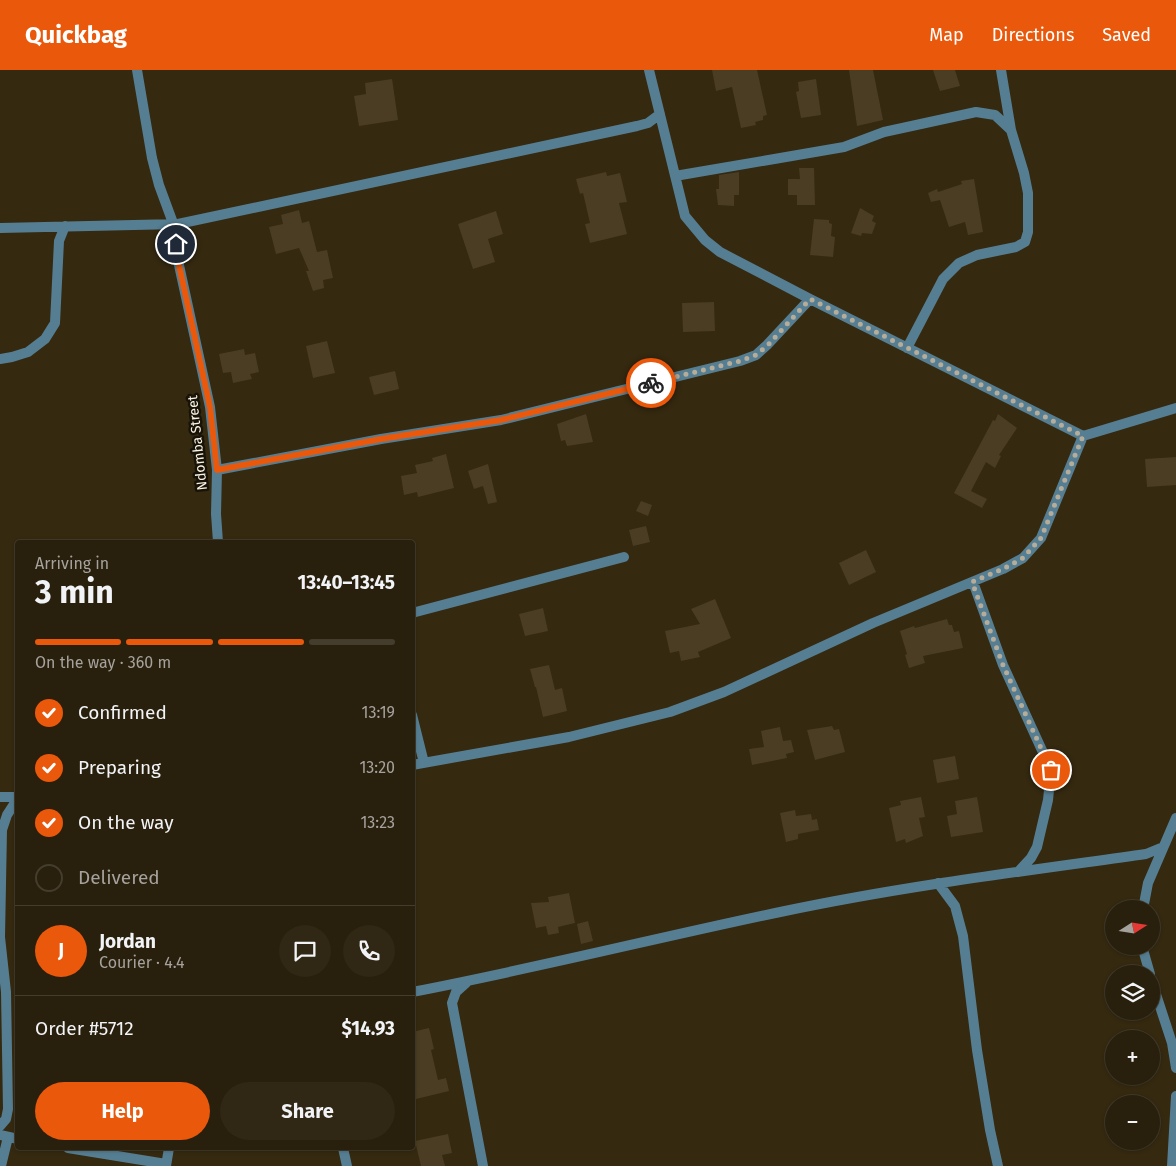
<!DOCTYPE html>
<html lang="en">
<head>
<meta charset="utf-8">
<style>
	:root { --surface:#281f0c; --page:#302715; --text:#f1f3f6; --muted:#a5a29d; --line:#443d2d; --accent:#ea580c }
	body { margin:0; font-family:"Fira Sans",sans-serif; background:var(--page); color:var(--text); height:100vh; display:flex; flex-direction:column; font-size:19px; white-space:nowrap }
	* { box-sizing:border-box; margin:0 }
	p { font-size:16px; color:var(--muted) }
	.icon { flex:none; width:28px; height:28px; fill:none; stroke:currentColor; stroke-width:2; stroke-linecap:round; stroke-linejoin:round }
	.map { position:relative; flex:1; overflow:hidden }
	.panel { position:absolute; left:15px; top:470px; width:400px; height:610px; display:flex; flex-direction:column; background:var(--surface); border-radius:5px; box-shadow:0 1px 4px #0004,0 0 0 1px var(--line) }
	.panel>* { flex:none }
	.needle { width:32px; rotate:78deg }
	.buttons { position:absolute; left:1105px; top:830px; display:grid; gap:10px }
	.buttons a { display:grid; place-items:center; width:55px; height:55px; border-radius:50%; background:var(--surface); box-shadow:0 1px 4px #0004,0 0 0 1px var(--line); font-size:25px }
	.pin { position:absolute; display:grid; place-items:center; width:42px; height:42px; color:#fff; margin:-21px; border:2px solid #fff; border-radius:50%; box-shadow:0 1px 5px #0007 }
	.courier { position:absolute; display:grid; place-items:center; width:50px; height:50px; margin:-25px; border:4px solid #ea580c; border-radius:50%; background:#fff; color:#222; box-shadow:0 1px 6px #0007 }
	.overview em { font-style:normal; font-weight:700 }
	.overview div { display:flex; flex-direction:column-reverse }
	.overview { display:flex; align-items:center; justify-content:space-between; height:85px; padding:0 20px }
	h1 { font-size:32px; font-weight:700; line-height:38px }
	.bar { display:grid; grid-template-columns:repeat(4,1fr); gap:8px 5px; align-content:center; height:60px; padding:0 20px }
	.bar i { height:6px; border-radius:4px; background:var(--line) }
	.bar .on { background:var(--accent) }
	.bar p { grid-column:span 4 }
	.line { display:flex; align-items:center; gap:12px; padding:0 20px; border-top:1px solid var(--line) }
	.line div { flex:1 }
	.round { display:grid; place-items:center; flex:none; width:52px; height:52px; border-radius:26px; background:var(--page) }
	ol { padding:0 20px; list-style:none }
	li { display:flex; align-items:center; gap:15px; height:55px }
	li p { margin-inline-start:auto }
	li .icon { padding:5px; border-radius:50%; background:var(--accent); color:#fff; stroke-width:4 }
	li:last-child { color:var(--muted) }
	li i { width:28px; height:28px; border:2px solid var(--line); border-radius:50% }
	.button { display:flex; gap:10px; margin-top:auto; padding:10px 20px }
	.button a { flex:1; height:58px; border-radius:30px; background:var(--accent); color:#fff; font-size:20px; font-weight:700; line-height:58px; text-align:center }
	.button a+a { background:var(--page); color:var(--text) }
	header { display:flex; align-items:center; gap:30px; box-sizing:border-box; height:70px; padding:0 25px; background:var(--accent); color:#fff }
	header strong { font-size:24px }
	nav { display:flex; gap:28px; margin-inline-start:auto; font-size:18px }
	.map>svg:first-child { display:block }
	.building { fill:#4a3d24 }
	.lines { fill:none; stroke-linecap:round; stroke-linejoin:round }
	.minor { stroke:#567e92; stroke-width:10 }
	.done { stroke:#b6ac9a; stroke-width:5; stroke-dasharray:0 9 }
	.route { stroke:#ea580c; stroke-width:6 }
	.labels { text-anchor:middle; stroke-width:5; stroke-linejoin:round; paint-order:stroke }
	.street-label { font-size:14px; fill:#fbf3e4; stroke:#181308 }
</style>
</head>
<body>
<header>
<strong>Quickbag</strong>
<nav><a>Map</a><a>Directions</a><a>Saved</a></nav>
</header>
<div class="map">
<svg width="1176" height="1096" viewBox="0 0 1176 1096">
	<rect width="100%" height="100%" fill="#352910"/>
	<path class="building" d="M712,0H757L767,45L763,46V50L755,52L756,55L741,58L732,17L716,21Z
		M849,0H873L883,50L857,56Z
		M933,0H955L960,16L940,21Z
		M392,9L398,50L359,56L354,26L366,24L365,13Z
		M816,9L821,45L801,48L796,22L799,21L798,12Z
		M799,98H814L815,135H797V125H788V109H800Z
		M606,102L607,106L620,103L627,132L619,133L627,164L590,173L585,154L590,153L583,123L580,124L576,109Z
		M739,102V125H734V136L718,135L716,119H719V105Z
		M974,109L983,162L968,165L965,152L949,157L940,130L931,132L928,123L937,119L938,122L962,114L961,111Z
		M860,138L874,146L872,151L876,153L872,164L862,163L861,166L851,163Z
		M299,140L302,153L309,151L317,182L327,180L333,208L323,210L324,218L313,221L306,201H309L299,178L276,184L269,157L283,154L281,145Z
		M496,141L503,164L488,169L495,192L473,199L458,154Z
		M814,149L829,150V153L832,154L831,166L835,167L833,187L810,185Z
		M714,232L715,261L683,262L682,233Z
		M327,271L335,303L313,308L306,276Z
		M244,279L245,285L255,283L259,302L250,304L252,309L233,313L231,302L223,303L219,284Z
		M395,301L399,319L374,325L369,307Z
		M586,344L593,372L567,376L565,370L561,371L557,354Z
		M998,344L1017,358L999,385L1001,386L995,398L986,392L971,421L987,429L982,438L954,423L993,350L995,351Z
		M446,384L454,418L418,427L417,422L404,425L401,406L417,403L415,395L433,391L432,388Z
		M1176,387V415L1147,417L1145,389Z
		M488,394L497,432L488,434L483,416L474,419L468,401Z
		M641,431L652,435L648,446L636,441Z
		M646,456L650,472L633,476L629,460Z
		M866,480L876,502L849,515L839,493Z
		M715,529L731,568L698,582L700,587L681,591L679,581L670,583L665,561L700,554L691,539Z
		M543,538L548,561L525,566L519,544Z
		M947,549L949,555H952L954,562L959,561L963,578L923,586L925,593L909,598L905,585L907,584L900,561L914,556L915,558Z
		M549,595L555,620L562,618L567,641L543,647L536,617H535L530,599Z
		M832,656L834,660L839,659L845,682L815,690L807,660Z
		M780,657L783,671L791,670L794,682L786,684L787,688L752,695L749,679L764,677L761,661Z
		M955,686L959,709L937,713L933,690Z
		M921,727L925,747L919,748L923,766L906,773L905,769L896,772L889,738L901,735L900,731Z
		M977,727L983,762L951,767L947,746L957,744L955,731Z
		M795,740L796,746L811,744L812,750L817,749L819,760L798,764V769L786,772L780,743Z
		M569,823L575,853L558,857L559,863L548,865L546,856L536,858L531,833L549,832L548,827Z
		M588,851L593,871L581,874L577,854Z
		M429,958L434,979L431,980L438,1010L446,1008L449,1021L412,1030V1016H416L412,1003V962Z
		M448,1064L452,1083L442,1085L445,1096H421L415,1071Z"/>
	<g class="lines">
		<path class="minor" d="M137,0L152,88L159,115L173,153
			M649,0L685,146L705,170L720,182L810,229L1083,366
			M1001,0L1011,60
			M675,106L844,77L884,62L976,42L995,45L1011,60L1024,103L1028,123V162L1025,172L1016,177L977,185L959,193L943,209L907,278
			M178,154L175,163L177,186L210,337L217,400L216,444L218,472
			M0,158L178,154L637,56L648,53L660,44
			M0,289L12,287L28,282L45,269L55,253L59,171L65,156
			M217,400L381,369L501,350L740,291L756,285L767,275L810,229
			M973,512L1003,595L1051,700L1048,730L1037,777L1031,788L1018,802
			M412,543L624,487
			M412,645L424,693
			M412,695L569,667L670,642L724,622L873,553L1003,499L1023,488L1041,468L1083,366L1176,338
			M0,727H18
			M938,813L955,836L963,866L977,980L990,1060L998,1096
			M1143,839L1148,813L1176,748
			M1142,876L1150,904
			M1151,909L1172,973L1176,998
			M466,913L456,922L452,933L483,1096
			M412,922C537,898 660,867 785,841C904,816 1025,801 1146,784L1163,777
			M0,1056L6,1049L8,1039L6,922L0,867L2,760L7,745L18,728
			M0,1065L18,1069
			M68,1078L166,1094
			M343,1078L347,1096
			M1,1096L8,1067
			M166,1096L169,1078
			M1172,1096L1176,1026"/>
	</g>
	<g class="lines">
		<path class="done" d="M651,313L740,291L756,285L768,275L810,229L1083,366L1041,468L1023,488L1003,499L972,512L1003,595L1051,700"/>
		<path class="route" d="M176,174L177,186L210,337L217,400L381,369L501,350L651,313"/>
	</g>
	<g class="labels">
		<g class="street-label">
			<text transform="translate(197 373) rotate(-96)" y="5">Ndomba Street</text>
		</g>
	</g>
</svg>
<div class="buttons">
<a><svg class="needle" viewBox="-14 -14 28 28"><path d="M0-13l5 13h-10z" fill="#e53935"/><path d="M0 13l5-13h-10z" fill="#a5a29d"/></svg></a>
<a><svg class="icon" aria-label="layers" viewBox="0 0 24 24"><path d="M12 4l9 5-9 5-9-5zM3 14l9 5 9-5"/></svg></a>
<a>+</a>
<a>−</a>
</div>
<div class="pin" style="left:1051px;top:700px;background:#ea580c"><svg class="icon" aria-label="bag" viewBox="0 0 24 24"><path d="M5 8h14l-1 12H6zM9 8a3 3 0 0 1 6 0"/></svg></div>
<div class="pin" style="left:176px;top:174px;background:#1f2937"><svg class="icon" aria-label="home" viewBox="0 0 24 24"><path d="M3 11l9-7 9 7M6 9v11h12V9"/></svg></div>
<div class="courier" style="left:651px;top:313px"><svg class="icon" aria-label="bike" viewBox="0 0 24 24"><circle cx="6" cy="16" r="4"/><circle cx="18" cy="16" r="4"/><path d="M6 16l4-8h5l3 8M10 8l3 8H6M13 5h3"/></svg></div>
<section class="panel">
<div class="overview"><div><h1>3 min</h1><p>Arriving in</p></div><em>13:40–13:45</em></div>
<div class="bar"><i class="on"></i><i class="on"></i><i class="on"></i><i></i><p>On the way · 360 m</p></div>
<ol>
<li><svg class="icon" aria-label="check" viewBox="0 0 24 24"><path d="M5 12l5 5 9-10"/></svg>Confirmed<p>13:19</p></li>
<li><svg class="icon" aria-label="check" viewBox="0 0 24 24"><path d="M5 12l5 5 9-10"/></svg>Preparing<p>13:20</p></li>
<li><svg class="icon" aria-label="check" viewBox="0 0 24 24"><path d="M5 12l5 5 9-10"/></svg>On the way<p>13:23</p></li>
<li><i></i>Delivered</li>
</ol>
<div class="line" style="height:90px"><b class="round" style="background:var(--accent);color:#fff">J</b><div><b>Jordan</b><p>Courier · 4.4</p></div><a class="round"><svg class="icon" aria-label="chat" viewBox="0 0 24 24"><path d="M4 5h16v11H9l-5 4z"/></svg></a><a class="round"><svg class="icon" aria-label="phone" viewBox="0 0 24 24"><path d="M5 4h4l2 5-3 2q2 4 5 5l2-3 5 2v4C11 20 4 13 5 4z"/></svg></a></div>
<div class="line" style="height:65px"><div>Order #5712</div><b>$14.93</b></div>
<div class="button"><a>Help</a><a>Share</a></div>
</section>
</div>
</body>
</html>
